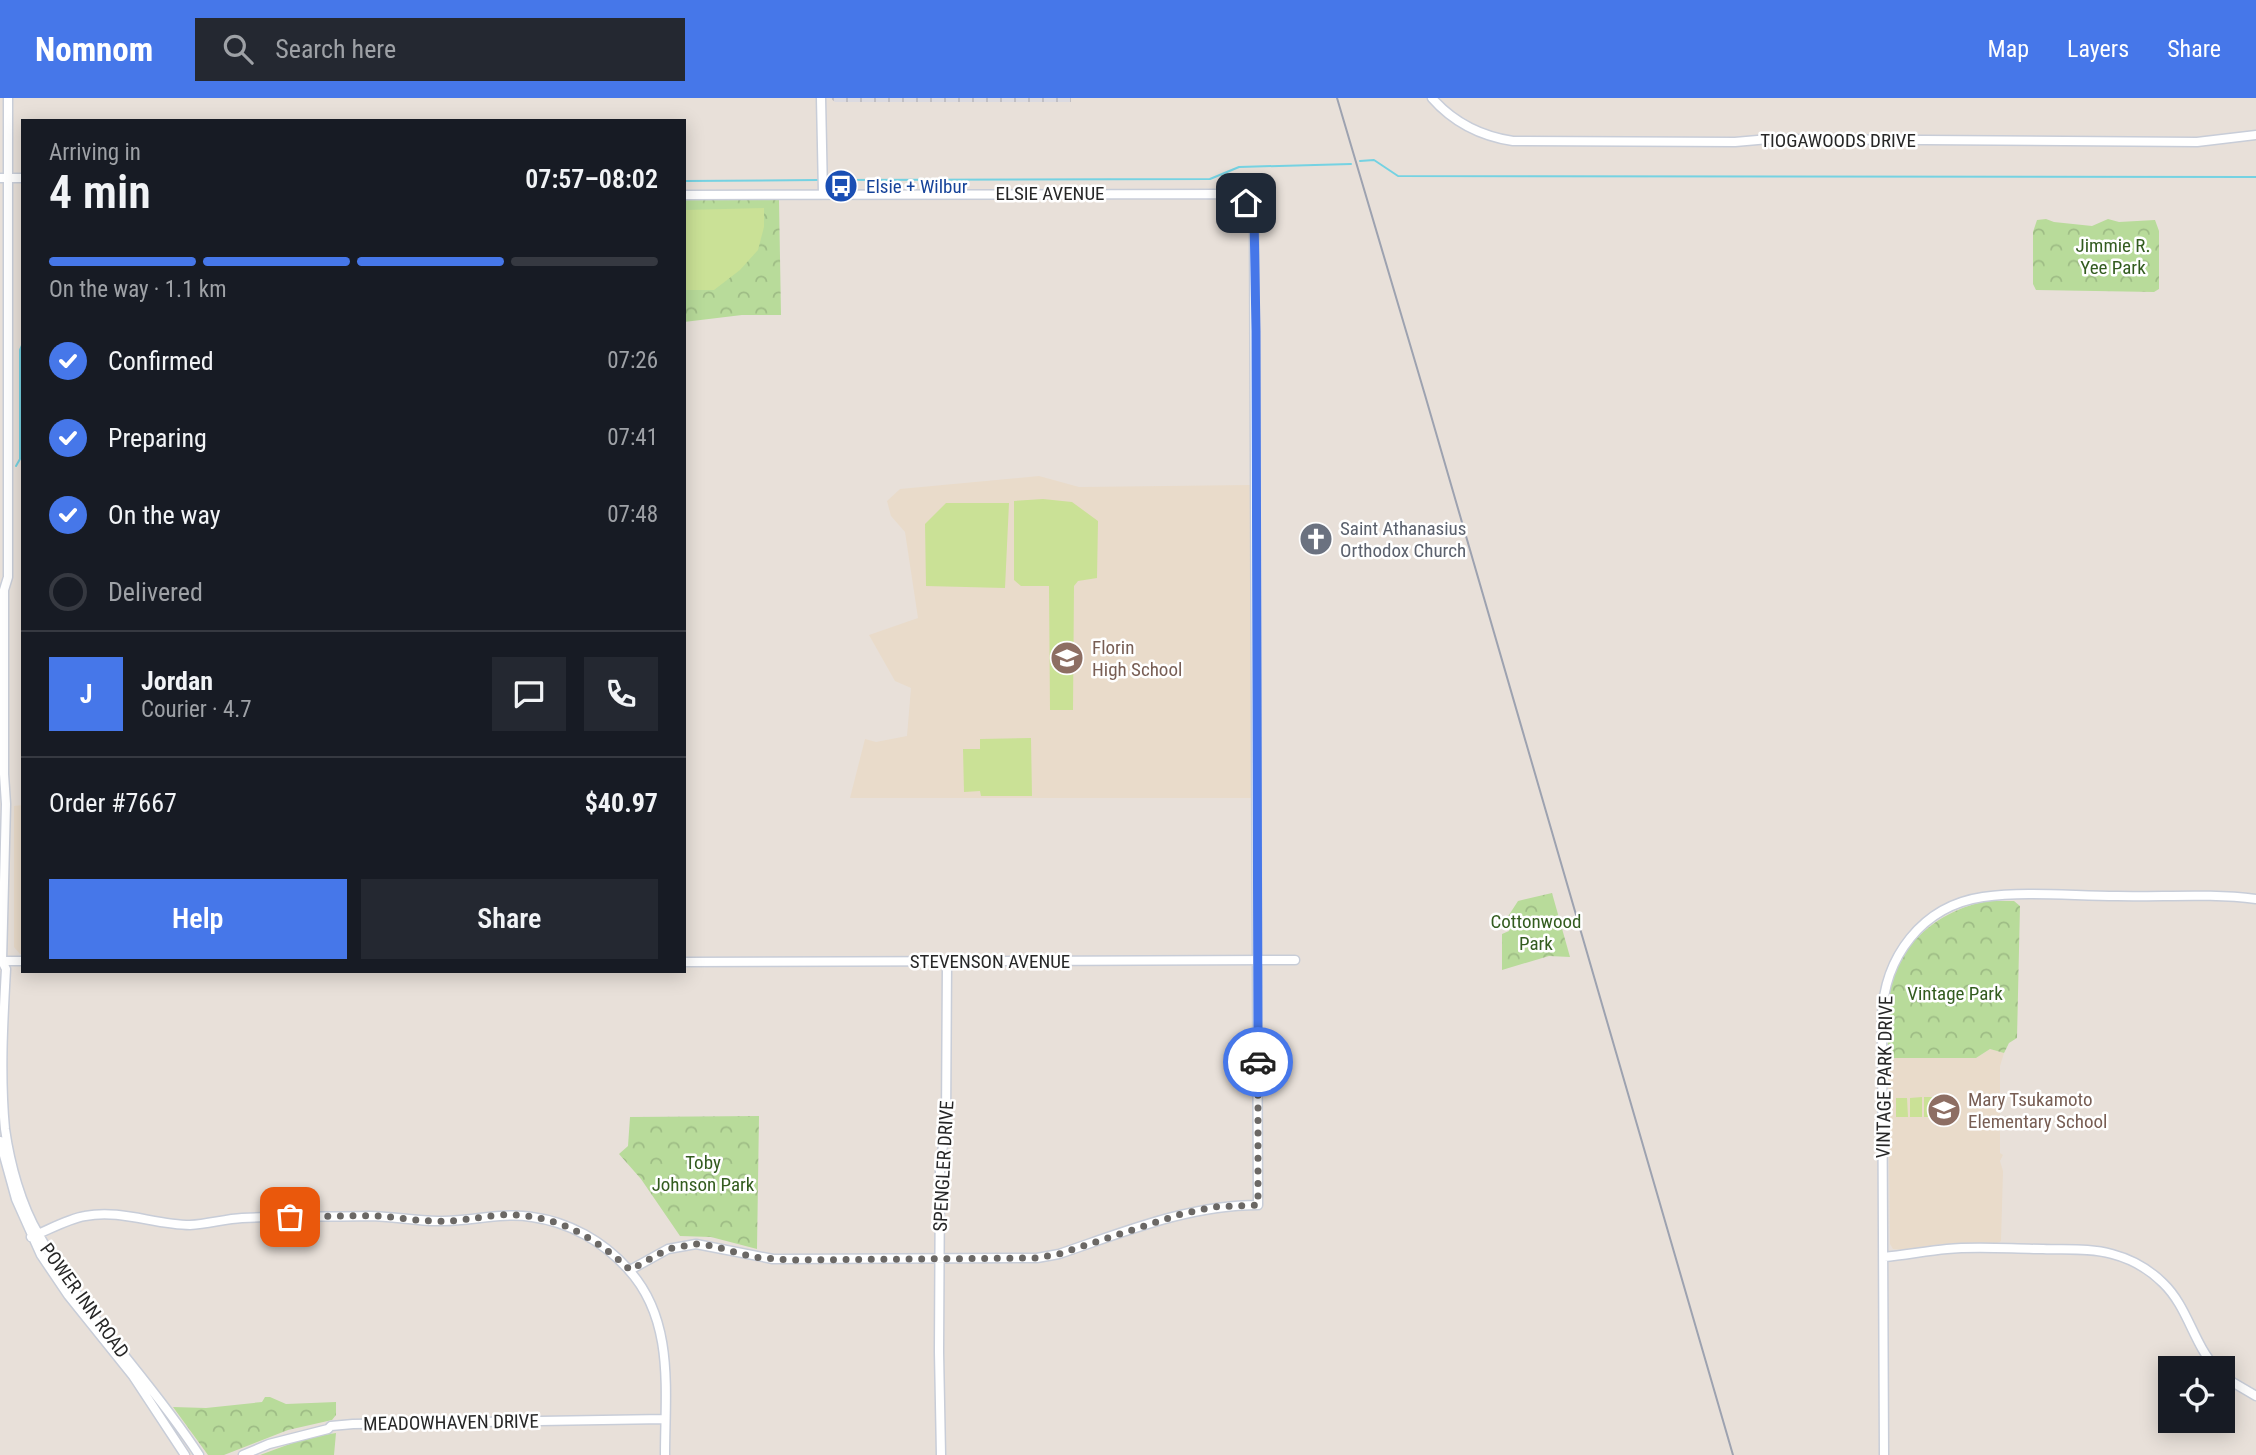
<!DOCTYPE html>
<html lang="en">
<head>
<meta charset="utf-8">
<style>
	:root { --surface:#171b24; --page:#242831; --text:#f1f3f6; --muted:#9ea1a6; --line:#363941; --accent:#4677e9 }
	body { margin:0; font-family:"Roboto Condensed",sans-serif; background:var(--page); color:var(--text); height:100vh; display:flex; flex-direction:column; font-size:26px; white-space:nowrap }
	* { box-sizing:border-box; margin:0 }
	p { font-size:23px; color:var(--muted) }
	.icon { flex:none; width:38px; height:38px; fill:none; stroke:currentColor; stroke-width:2; stroke-linecap:round; stroke-linejoin:round }
	.map { position:relative; flex:1; overflow:hidden }
	.sheet { position:absolute; left:21px; top:21px; width:665px; height:854px; display:flex; flex-direction:column; background:var(--surface); border-radius:0px; box-shadow:0 4px 18px #0003 }
	.sheet>* { flex:none }
	.buttons { position:absolute; left:2158px; top:1258px; display:grid; gap:14px }
	.buttons a { display:grid; place-items:center; width:77px; height:77px; border-radius:0px; background:var(--surface); box-shadow:0 4px 18px #0003; font-size:35px }
	.pin { position:absolute; display:grid; place-items:center; width:60px; height:60px; color:#fff; margin:-30px; border-radius:14px; box-shadow:0 4px 10px #0006 }
	.courier { position:absolute; display:grid; place-items:center; width:70px; height:70px; margin:-35px; border:5px solid #4677e9; border-radius:50%; background:#fff; color:#222; box-shadow:0 2px 9px #0007 }
	.summary em { font-style:normal; font-weight:600 }
	.summary div { display:flex; flex-direction:column-reverse }
	.summary { display:flex; align-items:center; justify-content:space-between; height:119px; padding:0 28px }
	h1 { font-size:46px; font-weight:600; line-height:52px }
	.bar { display:grid; grid-template-columns:repeat(4,1fr); gap:10px 7px; align-content:center; height:84px; padding:0 28px }
	.bar i { height:9px; border-radius:5px; background:var(--line) }
	.bar .active { background:var(--accent) }
	.bar p { grid-column:span 4 }
	.line { display:flex; align-items:center; gap:18px; padding:0 28px; border-top:2px solid var(--line) }
	.line div { flex:1 }
	.round { display:grid; place-items:center; flex:none; width:74px; height:74px; border-radius:0px; background:var(--page) }
	ol { padding:0 28px; list-style:none }
	li { display:flex; align-items:center; gap:21px; height:77px }
	li p { margin-inline-start:auto }
	li .icon { padding:7px; border-radius:50%; background:var(--accent); color:#fff; stroke-width:4 }
	li:last-child { color:var(--muted) }
	li i { width:38px; height:38px; border:4px solid var(--line); border-radius:50% }
	.button { display:flex; gap:14px; margin-top:auto; padding:14px 28px }
	.button a { flex:1; height:80px; border-radius:0px; background:var(--accent); color:#fff; font-size:28px; font-weight:600; line-height:80px; text-align:center }
	.button a+a { background:var(--page); color:var(--text) }
	header { display:flex; align-items:center; gap:42px; box-sizing:border-box; height:98px; padding:0 35px; background:var(--accent); color:#fff }
	header strong { font-size:33px }
	nav { display:flex; gap:38px; margin-inline-start:auto; font-size:24px }
	.search { width:490px; height:63px; background:var(--page); display:flex; align-items:center; gap:18px; box-sizing:border-box; padding:0 24px; border-radius:0px; color:var(--muted); font-size:26px }
	.map>svg:first-child { display:block }
	.industrial { fill:url(#industrial-grid) }
	.education { fill:#e9dbca }
	.park { fill:url(#park-crowns) }
	.pitch { fill:#cae196 }
	.lines { fill:none; stroke-linecap:round; stroke-linejoin:round }
	.stream { stroke:#75d2e2; stroke-width:2 }
	.secondary-casing { stroke:#c8cdd8; stroke-width:11 }
	.secondary { stroke:#fff; stroke-width:8 }
	.rail { stroke:#9da2b0; stroke-width:2 }
	.done { stroke:#6b6865; stroke-width:7; stroke-dasharray:0 12.6 }
	.route { stroke:#4677e9; stroke-width:9 }
	.labels { text-anchor:middle; stroke-width:5; stroke-linejoin:round; paint-order:stroke }
	.street-label { font-size:19px; fill:#272727; stroke:#fff }
	.transit-label { font-size:19px; fill:#164399; stroke:#fff; text-anchor:start }
	.park-label { font-size:19px; fill:#335c1f; stroke:#fff }
	.worship-label { font-size:19px; fill:#5b616d; stroke:#fff; text-anchor:start }
	.education-label { font-size:19px; fill:#785e54; stroke:#fff; text-anchor:start }
</style>
</head>
<body>
<header>
<strong>Nomnom</strong>
<div class="search"><svg class="icon" aria-label="search" viewBox="0 0 24 24"><circle cx="10" cy="10" r="6"/><path d="M15 15l6 6"/></svg>Search here</div>
<nav><a>Map</a><a>Layers</a><a>Share</a></nav>
</header>
<div class="map">
<svg width="2256" height="1357" viewBox="0 0 2256 1357">
	<defs>
		<pattern id="industrial-grid" width="8" height="8" patternUnits="userSpaceOnUse" patternTransform="scale(1.75)"><rect width="8" height="8" fill="#dbdae1"/><path d="M0 4h8M4 0v8" fill="none" stroke="#bcbbc1"/></pattern>
		<pattern id="park-crowns" width="20" height="18" patternUnits="userSpaceOnUse" patternTransform="scale(1.75)"><rect width="20" height="18" fill="#b8db9a"/><path d="M2 6a3 3 0 1 1 6 0M12 15a3 3 0 1 1 6 0" fill="none" stroke="#9ebc85"/></pattern>
	</defs>
	<rect width="100%" height="100%" fill="#e8e0d9"/>
	<path class="industrial" d="M830,0H1071V4H835Z"/>
	<path class="education" d="M1039,378L1079,389L1252,387V700H850L865,641L876,644L907,638L911,590L895,583L869,537L918,520L905,434L891,418L887,403L900,391Z
		M23,707V856H20L14,849V708Z
		M1990,951L2004,955L2000,968V1055L2003,1057L2000,1063L2003,1073L2001,1143L1996,1146H1941L1904,1152L1893,1151L1890,1146L1888,960H1976Z"/>
	<path class="park" d="M779,101L781,217H742L684,224V102Z
		M2046,121L2054,124L2092,128L2108,121L2119,124L2155,122L2159,133V191L2154,194L2036,192L2033,186V134L2037,122Z
		M1552,795L1570,859L1549,858L1502,872V836L1509,833L1511,827L1507,820L1518,803Z
		M1988,803H2014L2020,808L2017,940L2009,945L2004,955L1990,951L1976,960H1888C1888,942 1887,923 1888,905C1892,850 1937,812 1988,803Z
		M759,1018L757,1151L711,1139L680,1138L641,1081L619,1056L628,1048L630,1019Z
		M265,1299H270L286,1306L336,1304V1317L332,1322L288,1332L224,1357H208L173,1309L206,1310L262,1304Z
		M336,1335L334,1357H260L306,1340Z"/>
	<path class="pitch" d="M764,110V129L758,152L740,172L714,192H685L684,112Z
		M1043,401L1072,404L1098,423L1097,480L1078,483L1074,488L1073,612H1050L1049,488H1021L1014,482V403Z
		M946,405H1009L1005,490L926,488L925,426Z
		M1031,640L1032,698H981L980,693L964,694L963,651H980V641Z
		M1922,999V1019H1910V1000Z
		M1924,999H1936V1019H1924Z
		M1896,1000H1907L1908,1019H1896Z"/>
	<g class="lines">
		<path class="stream" d="M1360,63L1374,62L1398,78L2256,79
			M831,82L1210,81L1239,69L1351,66
			M684,83L818,82
			M16,368L20,361V252L23,245"/>
		<defs>
			<path id="secondary" d="M8,0V479L4,492V676L6,706L2,863L6,871C3,924 0,978 5,1031C10,1066 21,1107 39,1137C83,1217 150,1281 199,1357
				M821,0L823,96
				M1432,0C1454,25 1480,38 1513,43L1735,44L1769,41L2197,44L2256,37
				M0,80H23
				M2,863H23
				M684,864L1295,862
				M0,1043L16,1101L41,1157L68,1197L133,1278L185,1357
				M31,1139C49,1132 67,1121 85,1118C121,1111 155,1127 190,1127C208,1126 225,1121 242,1120C284,1118 327,1119 369,1118C394,1118 418,1124 443,1123C473,1123 502,1114 532,1119C569,1124 603,1143 628,1171C675,1222 665,1293 665,1357
				M1884,1159C1905,1157 1926,1153 1947,1151C1978,1148 2012,1151 2043,1151C2066,1152 2090,1150 2112,1156C2131,1161 2149,1171 2163,1185C2188,1209 2193,1245 2216,1270
				M630,1172L668,1151L696,1146L773,1161L1037,1160L1059,1156C1124,1134 1189,1107 1258,1107L1254,117L1240,100L1222,96L684,97
				M2222,1278L2256,1298
				M243,1357L269,1346L328,1331L331,1328L353,1326L665,1321
				M941,1357L939,1254L940,1069L946,1026L947,863
				M1884,1357L1882,919C1884,859 1922,808 1983,799C2027,793 2073,798 2117,798C2163,799 2211,795 2256,801"/>
		</defs>
		<use href="#secondary" class="secondary-casing"/>
		<use href="#secondary" class="secondary"/>
		<path class="rail" d="M1337,0L1425,297L1733,1357"/>
	</g>
	<g class="lines">
		<path class="done" d="M290,1119C319,1119 348,1117 377,1118C396,1119 416,1123 436,1123C458,1124 478,1119 500,1117C552,1114 594,1138 630,1172L668,1151L696,1146L713,1148L753,1159L790,1162L1037,1160L1059,1156L1181,1116L1213,1109L1258,1107V964"/>
		<path class="route" d="M1246,105L1254,117L1256,233L1258,964"/>
	</g>
	<defs>
		<symbol id="bus-disc" viewBox="-11 -11 22 22"><circle r="9.5" fill="#1a4fb4" stroke="#fff"/><path d="M-5-6H5V4H4V6H2V4H-2V6H-4V4H-5ZM-3.5-4V0h7V-4ZM-3.5 1.2v1.5H-2V1.2ZM2 1.2v1.5H3.5V1.2Z" fill="#fff"/></symbol>
		<symbol id="church-disc" viewBox="-11 -11 22 22"><circle r="9.5" fill="#6b7280" stroke="#fff"/><path d="M-1.2-6h2.4v3.5h3.3v2.4h-3.3V6h-2.4V-.1h-3.3v-2.4h3.3Z" fill="#fff"/></symbol>
		<symbol id="school-disc" viewBox="-11 -11 22 22"><circle r="9.5" fill="#8d6e63" stroke="#fff"/><path d="M0-5L7-2L0 1L-7-2ZM-4 1L0 2.5L4 1V4Q0 6-4 4Z" fill="#fff"/></symbol>
	</defs>
	<g fill-rule="evenodd">
		<use href="#bus-disc" x="822" y="69" width="38" height="38"/>
		<use href="#church-disc" x="1297" y="422" width="38" height="38"/>
		<use href="#school-disc" x="1048" y="541" width="38" height="38"/>
		<use href="#school-disc" x="1925" y="993" width="38" height="38"/>
	</g>
	<g class="labels">
		<g class="street-label">
			<text x="1838" y="49">TIOGAWOODS DRIVE</text>
			<text x="1050" y="102">ELSIE AVENUE</text>
			<text x="990" y="870">STEVENSON AVENUE</text>
			<text transform="translate(1884 979) rotate(-89)" y="7">VINTAGE PARK DRIVE</text>
			<text transform="translate(943 1068) rotate(-87)" y="7">SPENGLER DRIVE</text>
			<text transform="translate(85 1202) rotate(54)" y="7">POWER INN ROAD</text>
			<text transform="translate(451 1324) rotate(-1)" y="7">MEADOWHAVEN DRIVE</text>
		</g>
		<g class="transit-label">
			<text x="866" y="95">Elsie + Wilbur</text>
		</g>
		<g class="park-label">
			<text x="2113" y="154">Jimmie R.<tspan x="2113" dy="22">Yee Park</tspan></text>
			<text x="1536" y="830">Cottonwood<tspan x="1536" dy="22">Park</tspan></text>
			<text x="1955" y="902">Vintage Park</text>
			<text x="703" y="1071">Toby<tspan x="703" dy="22">Johnson Park</tspan></text>
		</g>
		<g class="worship-label">
			<text x="1340" y="437">Saint Athanasius<tspan x="1340" dy="22">Orthodox Church</tspan></text>
		</g>
		<g class="education-label">
			<text x="1092" y="556">Florin<tspan x="1092" dy="22">High School</tspan></text>
			<text x="1968" y="1008">Mary Tsukamoto<tspan x="1968" dy="22">Elementary School</tspan></text>
		</g>
	</g>
</svg>
<div class="buttons">
<a><svg class="icon" aria-label="locate" viewBox="0 0 24 24"><circle cx="12" cy="12" r="6"/><path d="M12 2v4M12 18v4M2 12h4M18 12h4"/></svg></a>
</div>
<div class="pin" style="left:290px;top:1119px;background:#ea580c"><svg class="icon" aria-label="bag" viewBox="0 0 24 24"><path d="M5 8h14l-1 12H6zM9 8a3 3 0 0 1 6 0"/></svg></div>
<div class="pin" style="left:1246px;top:105px;background:#1f2937"><svg class="icon" aria-label="home" viewBox="0 0 24 24"><path d="M3 11l9-7 9 7M6 9v11h12V9"/></svg></div>
<div class="courier" style="left:1258px;top:964px"><svg class="icon" aria-label="car" viewBox="0 0 24 24"><path d="M5 17H2v-5l4-1 3-4h7l3 4 3 1v5h-3M9 17h6M6 11h13"/><circle cx="7" cy="17" r="2"/><circle cx="17" cy="17" r="2"/></svg></div>
<section class="sheet">
<div class="summary"><div><h1>4 min</h1><p>Arriving in</p></div><em>07:57–08:02</em></div>
<div class="bar"><i class="active"></i><i class="active"></i><i class="active"></i><i></i><p>On the way · 1.1 km</p></div>
<ol>
<li><svg class="icon" aria-label="check" viewBox="0 0 24 24"><path d="M5 12l5 5 9-10"/></svg>Confirmed<p>07:26</p></li>
<li><svg class="icon" aria-label="check" viewBox="0 0 24 24"><path d="M5 12l5 5 9-10"/></svg>Preparing<p>07:41</p></li>
<li><svg class="icon" aria-label="check" viewBox="0 0 24 24"><path d="M5 12l5 5 9-10"/></svg>On the way<p>07:48</p></li>
<li><i></i>Delivered</li>
</ol>
<div class="line" style="height:126px"><b class="round" style="background:var(--accent);color:#fff">J</b><div><b>Jordan</b><p>Courier · 4.7</p></div><a class="round"><svg class="icon" aria-label="chat" viewBox="0 0 24 24"><path d="M4 5h16v11H9l-5 4z"/></svg></a><a class="round"><svg class="icon" aria-label="phone" viewBox="0 0 24 24"><path d="M5 4h4l2 5-3 2q2 4 5 5l2-3 5 2v4C11 20 4 13 5 4z"/></svg></a></div>
<div class="line" style="height:91px"><div>Order #7667</div><b>$40.97</b></div>
<div class="button"><a>Help</a><a>Share</a></div>
</section>
</div>
</body>
</html>
